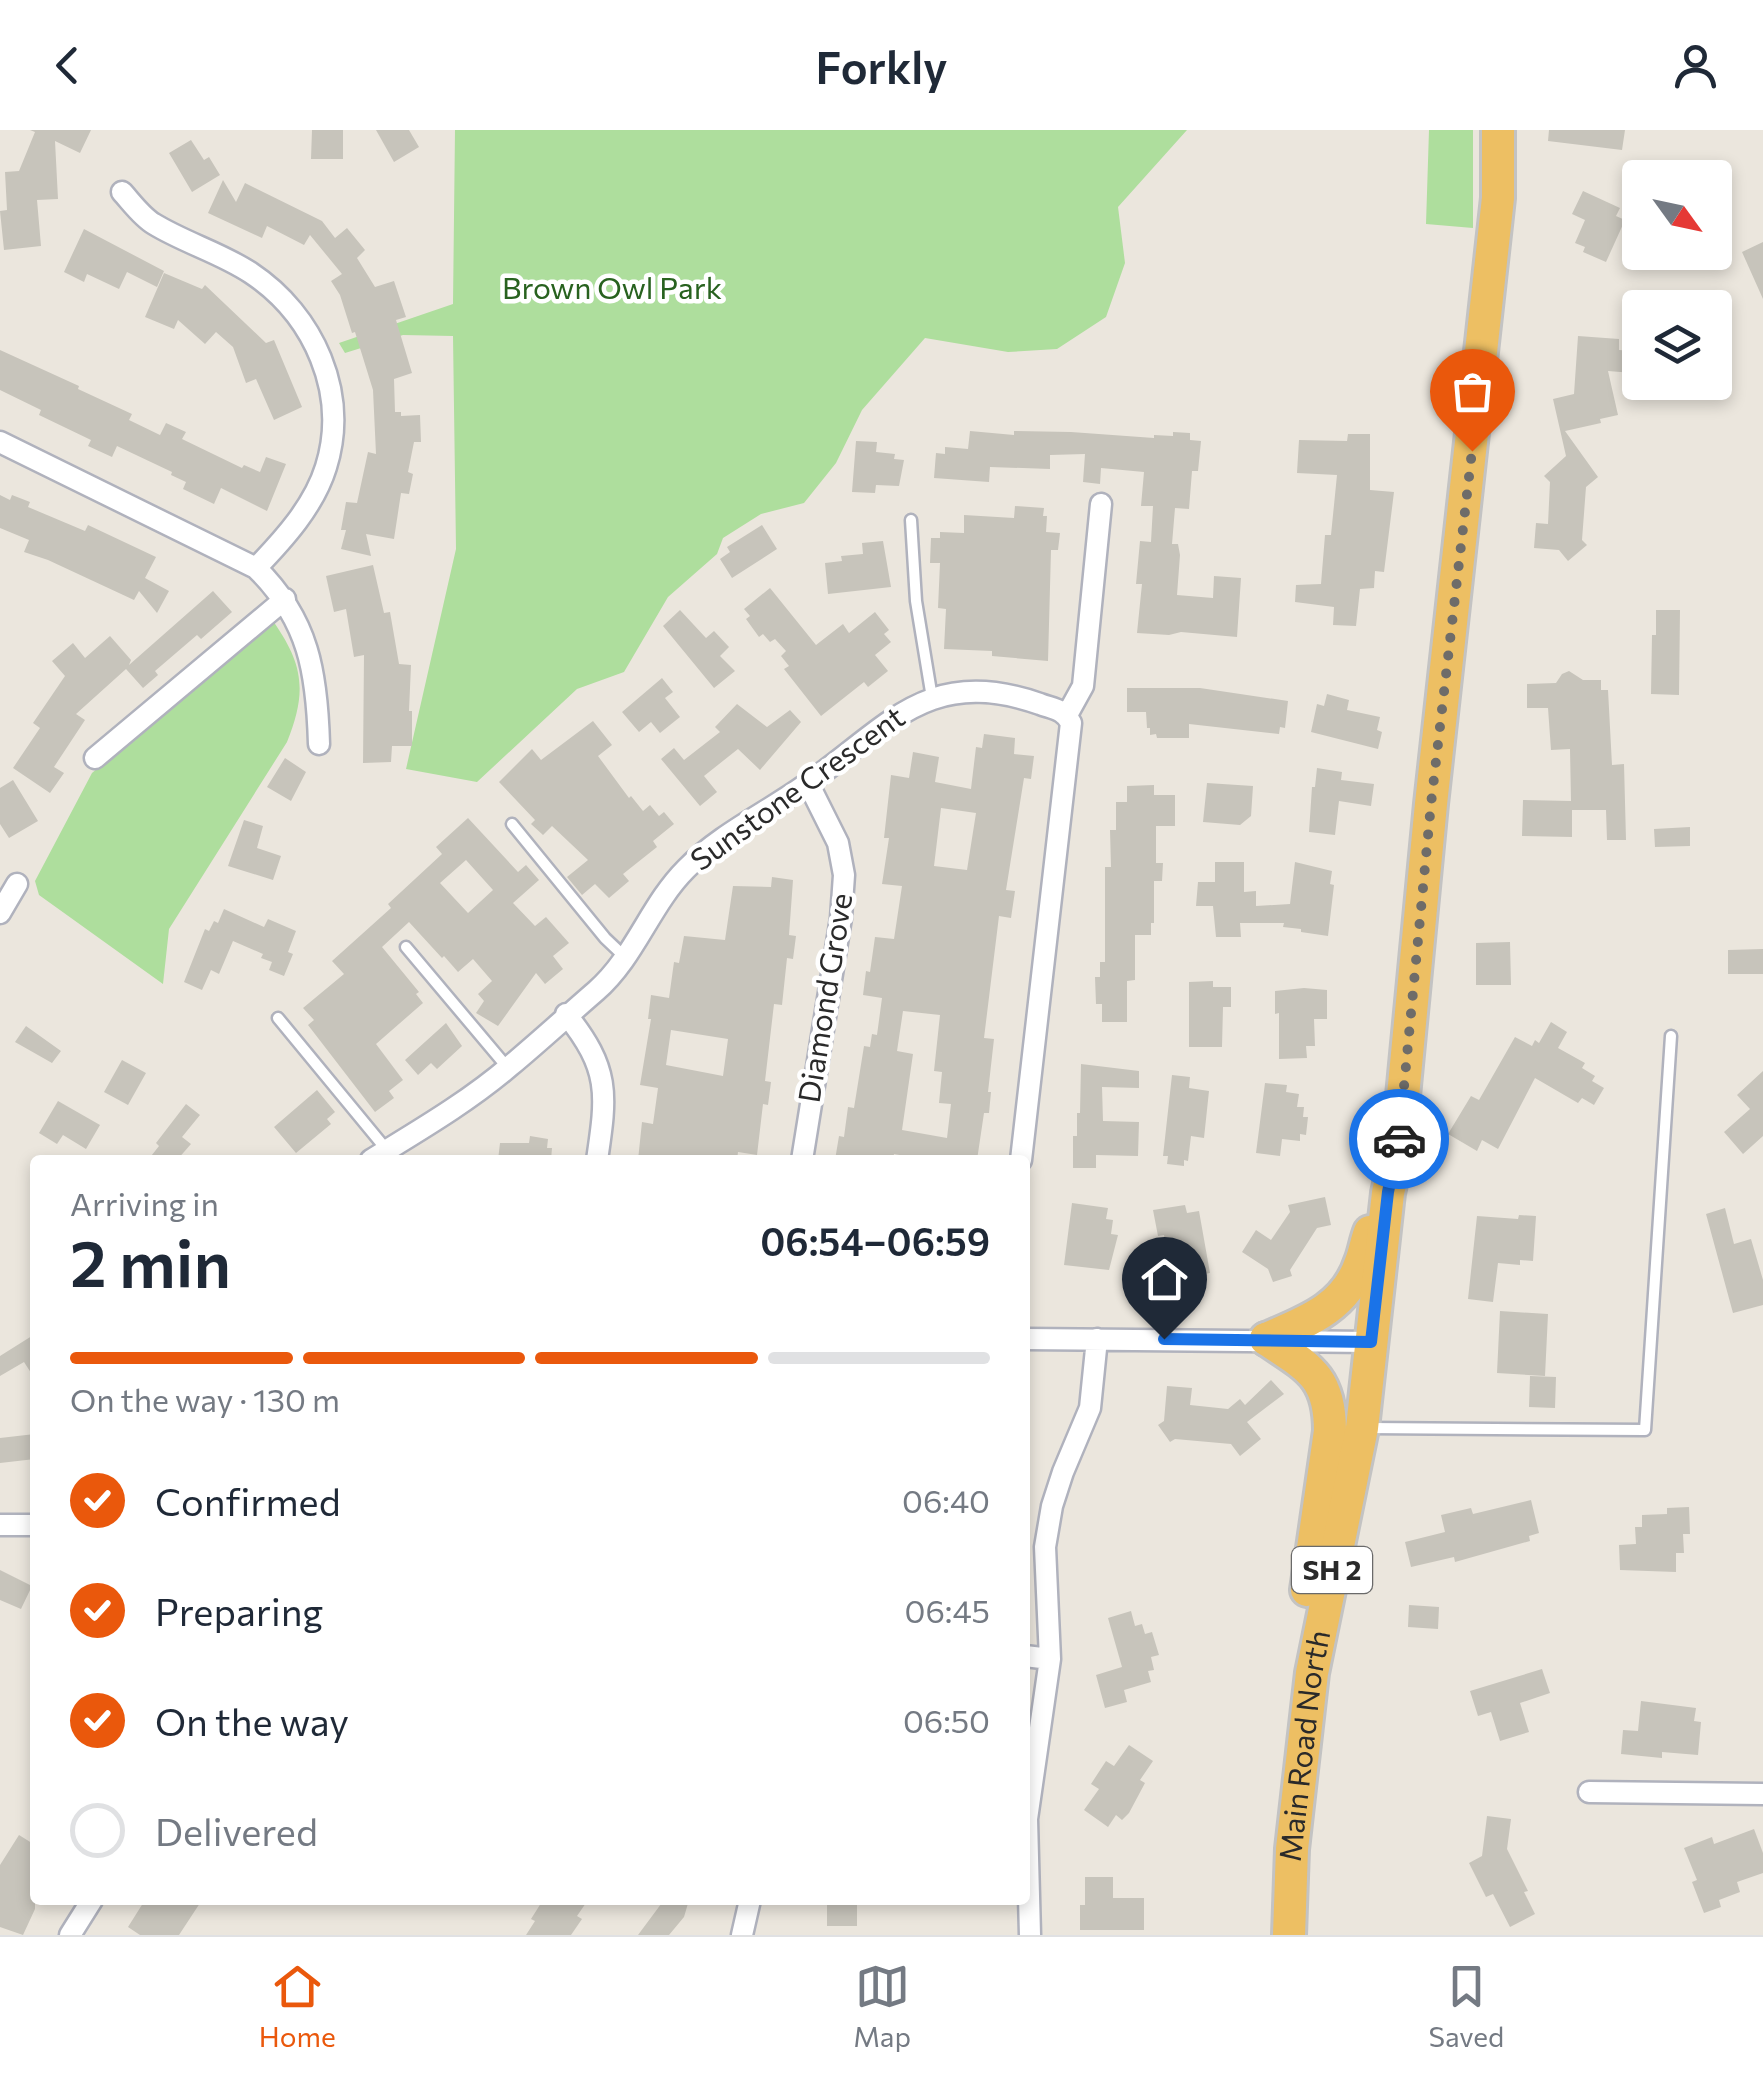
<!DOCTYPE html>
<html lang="en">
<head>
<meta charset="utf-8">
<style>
	:root { --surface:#fff; --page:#f6f6f7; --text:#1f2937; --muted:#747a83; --line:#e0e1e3; --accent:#ea580c }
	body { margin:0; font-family:Commissioner,sans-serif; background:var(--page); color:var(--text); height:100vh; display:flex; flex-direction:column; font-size:38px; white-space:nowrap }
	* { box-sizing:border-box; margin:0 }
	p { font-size:32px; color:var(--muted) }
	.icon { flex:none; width:55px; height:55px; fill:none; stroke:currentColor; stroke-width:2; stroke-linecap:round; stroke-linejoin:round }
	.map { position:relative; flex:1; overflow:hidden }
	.details { position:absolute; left:30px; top:1025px; width:1000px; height:750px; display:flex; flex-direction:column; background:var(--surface); border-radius:10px; box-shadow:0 5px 15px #0003 }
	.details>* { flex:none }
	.needle { width:65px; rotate:123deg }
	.controls { position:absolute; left:1622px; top:30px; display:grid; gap:20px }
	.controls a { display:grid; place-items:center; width:110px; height:110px; border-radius:10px; background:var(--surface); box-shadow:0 5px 15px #0003; font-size:50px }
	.pin { position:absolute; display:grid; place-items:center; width:85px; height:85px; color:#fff; margin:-102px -42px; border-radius:50% 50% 50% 0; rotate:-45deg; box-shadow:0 0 10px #0007 }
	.pin .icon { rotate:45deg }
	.courier { position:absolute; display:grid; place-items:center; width:100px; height:100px; margin:-50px; border:8px solid #1a73e8; border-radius:50%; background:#fff; color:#222; box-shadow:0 2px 12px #0007 }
	.headline em { font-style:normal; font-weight:600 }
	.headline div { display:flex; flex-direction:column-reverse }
	.headline { display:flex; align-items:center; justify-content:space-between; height:170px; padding:0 40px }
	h1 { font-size:65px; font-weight:600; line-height:75px }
	.bar { display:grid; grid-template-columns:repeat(4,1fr); gap:15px 10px; align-content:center; height:120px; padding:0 40px }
	.bar i { height:12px; border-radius:8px; background:var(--line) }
	.bar .active { background:var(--accent) }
	.bar p { grid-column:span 4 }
	ol { padding:0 40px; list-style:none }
	li { display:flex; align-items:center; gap:30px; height:110px }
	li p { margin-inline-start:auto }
	li .icon { padding:10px; border-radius:50%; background:var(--accent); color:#fff; stroke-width:4 }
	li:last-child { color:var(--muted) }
	li i { width:55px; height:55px; border:5px solid var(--line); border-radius:50% }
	header { display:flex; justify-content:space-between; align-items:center; height:130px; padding:0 40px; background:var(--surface); font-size:45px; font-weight:600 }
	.menu { display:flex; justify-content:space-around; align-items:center; height:140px; border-top:2px solid var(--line); background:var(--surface); font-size:28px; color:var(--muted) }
	.menu a { display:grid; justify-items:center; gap:5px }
	.menu .active { color:var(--accent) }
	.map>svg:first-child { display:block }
	.green { fill:#aede9d }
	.building { fill:#c7c4bb; fill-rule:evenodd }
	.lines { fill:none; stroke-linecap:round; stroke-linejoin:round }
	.service-casing { stroke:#b0b2bd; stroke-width:15 }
	.minor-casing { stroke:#b0b2bd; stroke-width:25 }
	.trunk-casing { stroke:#c3c3c3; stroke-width:38 }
	.service { stroke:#fff; stroke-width:10 }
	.minor { stroke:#fff; stroke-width:20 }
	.trunk { stroke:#edbf63; stroke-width:32 }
	.done { stroke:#6e6c69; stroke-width:10; stroke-dasharray:0 18 }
	.route { stroke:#1a73e8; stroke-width:12 }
	.labels { text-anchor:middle; stroke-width:9; stroke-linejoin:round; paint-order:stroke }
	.shield { fill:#fff; stroke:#6a6a6a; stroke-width:2.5 }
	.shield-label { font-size:28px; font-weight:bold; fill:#2a2a2a }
	.park-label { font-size:30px; fill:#28621f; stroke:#fff }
	.street-label { font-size:30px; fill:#2a2a2a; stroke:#fff }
</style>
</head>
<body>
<header><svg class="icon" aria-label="back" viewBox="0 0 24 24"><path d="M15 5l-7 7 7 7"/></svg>Forkly<svg class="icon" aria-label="person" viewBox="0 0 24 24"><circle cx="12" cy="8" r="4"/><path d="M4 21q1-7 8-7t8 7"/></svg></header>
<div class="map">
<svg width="1763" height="1805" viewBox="0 0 1763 1805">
	<rect width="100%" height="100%" fill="#ebe6dd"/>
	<path class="green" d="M455,0H1187L1118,77L1125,133L1106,187L1057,219L1008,222L925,208L862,280L836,333L804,373L761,384L723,408L717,424L668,467L624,542L577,559L477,652L406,639L456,419L453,206L403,205L345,223L339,213L453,174Z
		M1429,0H1473V98L1426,94Z
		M273,491C304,535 307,562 287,612L169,799L163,854L39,765L35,751L92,643Z"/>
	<path class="building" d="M30,0H91L80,23L55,11L58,69L37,70L41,116L4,120L0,81L7,80L5,42L19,41L35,2Z
		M312,0H343V29H311Z
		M376,0H409L419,17L394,32Z
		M1549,0H1625L1622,20L1548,11Z
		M191,10L204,30L209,27L220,45L192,62L169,23Z
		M223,50L236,72L245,53L322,91L335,108L347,98L365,120L357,128L375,157L394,151L406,187L396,190L412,243L394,249L395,282H401V286L420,285L421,312H414L408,342L413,344L409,364L401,363L394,409L366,404L371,426L341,419L346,400H341L346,372L357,373L368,322L376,324L373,260L355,202L352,203L340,165L331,151L342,144L310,105L304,115L267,96L262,108L208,83Z
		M1583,61L1620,78L1616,86L1625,90L1606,132L1583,122L1585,117L1575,113L1585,90L1572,84Z
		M84,99L164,141L157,157L127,142L119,159L87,144L84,152L64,142Z
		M1763,112V169L1742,122Z
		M164,143L202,159L205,155L266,213L274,210L302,277L274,290L256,249L246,253L233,217L216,202L205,214L178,190L174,199L145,187Z
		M1578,206L1619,209V220L1634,221L1633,243L1608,241L1618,285L1600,289L1601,293L1565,301L1598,347L1586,357L1582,410L1587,415L1568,431L1559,420L1534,418L1536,393L1548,394L1550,352L1544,346L1566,326L1553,269L1574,264Z
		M0,220L79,256L78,259L132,284L129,290L160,305L166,293L186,302L182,309L242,338L244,335L260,342L266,327L286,334L267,381L221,358L214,374L183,359L186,352L171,345L172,342L117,316L112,327L88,316L91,310L39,285L41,280L0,260Z
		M970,301L1014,305V301L1071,302L1154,308V305L1173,306V302L1190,303V310L1201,311L1198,341H1192L1189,379L1175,378L1172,414H1178L1180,425L1177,465L1213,468L1214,446L1241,448L1237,507L1181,502L1169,505L1137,503L1142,454H1136L1140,411L1151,412L1153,376H1141L1144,342L1101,338L1100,354L1083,352L1085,324L1050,325V339L990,337L989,352L934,348L936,323L945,324V317L968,319Z
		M1348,304H1370V360L1394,362L1384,442L1375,441L1374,458L1360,459L1356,496L1333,495L1334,477L1295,472L1296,455L1321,454L1325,405H1331L1337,345L1297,343L1299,310L1347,311Z
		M856,311L877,312L876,322L895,324L894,329L904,330L899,356L876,355L875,363L852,362Z
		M0,365L10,370L12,365L30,372L28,377L85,401L88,395L156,427L145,448L169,461L157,483L139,461L134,470L48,430L24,422L29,410L0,398Z
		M1015,376L1044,378L1043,386H1047L1046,402L1060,403L1058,420H1051L1048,531L992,526V521L944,519L946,479L938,478L940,433H930L931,408H940V402L964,403V385L1014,388Z
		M762,395L777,419L732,448L720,429L730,422L727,417Z
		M883,411L891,457L828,464L825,433L842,431L841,426L863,424L862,413Z
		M373,435L384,483L390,482L399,534L411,535L409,581H412V616H392L391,632L363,633L364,525L354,527L346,479L334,482L326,446Z
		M770,458L816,515L843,494L849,503L875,482L889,500L884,504L891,512L875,525L888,541L868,557L864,552L821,586L784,539L789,536L781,526L786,521L775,509L770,512L763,504L759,507L746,489L750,486L744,479Z
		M213,461L232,482L201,509L197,505L155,541L158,545L143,558L126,539L76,584L85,590L54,637L64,643L50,663L13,638L40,598L33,593L65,546L52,531L73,513L85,528L110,506L131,530L129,535Z
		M680,480L706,508L714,501L729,517L720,526L735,541L714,558L663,496Z
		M1656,480H1680L1679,565L1651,564L1652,505H1656Z
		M1569,541L1583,550H1601V560H1608L1612,635L1624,634L1626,710H1607L1606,680H1572V707L1522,706L1523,670L1571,671L1570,619L1551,620L1548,578H1527V554L1556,553L1562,544Z
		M662,548L673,562L665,568L680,587L660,603L651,592L639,602L622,582Z
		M1127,558H1200L1288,571L1285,598L1280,597L1279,604L1189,594V608H1157L1156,604L1150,605V598H1147L1146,582H1127Z
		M1327,564L1349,570L1347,580L1380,587L1377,600L1382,602L1378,619L1311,602L1317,574L1324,576Z
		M737,574L767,597L790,580L801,592L760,640L738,619L704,646L717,662L700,676L661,629L674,618L684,630L720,602L715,597Z
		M593,591L612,615L598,626L629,668L631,666L643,681L650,675L659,686L664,682L674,694L653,711L657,717L623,744L629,751L609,768L595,754L582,765L567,747L588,730L552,696L543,705L531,694L535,690L499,652L532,619L541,630Z
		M984,604L1015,608L1014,624L1034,626L1031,649L1024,648L1006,760L1015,761L1011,788L999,786L984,908L994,909L988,962H991L989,983H984L977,1030H927L894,1024L893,1030H835L839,1006L844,1007L848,977L854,978L864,916L870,917L872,904L877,905L882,868L863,865L866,841L870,842L875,807L894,809L902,756L882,754L889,708H884L891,645L909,648L913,622L939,627L935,652L971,659L976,617L982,618ZM941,678L976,683L967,740L934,736ZM903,881L940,885L934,941L942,942L939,973L951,974L947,1008L902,1000L913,924L897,921Z
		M285,628L306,642L291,671L267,657Z
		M1317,638L1342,642L1341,650L1374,654L1371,676L1339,671L1335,705L1309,702L1312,657H1315Z
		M13,650L38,691L9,708L0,694V658Z
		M1207,653L1253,656L1251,686L1240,695L1203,692Z
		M1154,655V665H1175V696H1156V733H1163L1162,751H1154V793H1151V805H1135V850L1127,851V892H1102V874H1096L1095,847H1100V832H1105V737H1111L1110,700H1116V672H1127V656Z
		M468,688L518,742L526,735L539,750L513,773L535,796L546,787L569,813L553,826L563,839L545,854L536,843L498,896L476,883L484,871L478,864L492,851L473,829L458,842L444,826L442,828L409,792L382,817L419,862L416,864L423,873L376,914L403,950L389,961L394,968L375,982L308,895L314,890L303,878L344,844L332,831L391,778L388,774L442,724L436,717ZM466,730L493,760L468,783L440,753Z
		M244,690L263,696L257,718L281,726L273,750L228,736Z
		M1690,697V716L1655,717L1654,699Z
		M1215,732H1244V762L1256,761V776L1290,774L1295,732L1332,741L1330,754L1334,755L1328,806L1301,802V799L1283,797L1284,793H1240L1241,807H1216L1213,776H1196L1198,752H1215Z
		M772,747L793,750L789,805L796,806L793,829L787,828L782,875L774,874L765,951L771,952L768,975L763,974L757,1025L738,1022L737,1030H638L642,992L653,994L658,958L640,955L651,889H648L651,865L669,868L674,832L679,833L684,806L725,810L733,756L771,757ZM671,900L728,909L723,946L666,935Z
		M224,779L264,797L268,789L296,801L288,822L293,824L284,846L269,840L272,832L261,828L263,824L233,811L219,844L211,840L202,860L184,852L205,799L209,801L214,791L218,793Z
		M1510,812L1511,855H1476V813Z
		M1763,819V844H1728V820Z
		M1213,851V857H1231V877H1223L1222,917H1189V852Z
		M1304,858L1327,860V889H1314L1315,916H1306L1307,928L1279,929V883L1275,884V861Z
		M1551,892L1567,902L1558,918L1585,933L1582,938L1595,946L1592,951L1604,958L1594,975L1582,968L1578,973L1535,948L1498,1019L1482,1010L1477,1021L1448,1004L1471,966L1479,970L1515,907L1532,916L1535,910L1539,913Z
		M446,893L462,916L437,939L431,933L418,945L405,930Z
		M26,896L61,921L52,933L15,912Z
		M122,930L146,943L128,975L104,962Z
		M1081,934L1139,941V958L1102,957L1103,991L1139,992L1138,1026L1096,1025V1038H1073V1006H1077V983H1080Z
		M1763,941V1006L1743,1024L1724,1002L1750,979L1737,965Z
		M1172,945L1190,947L1189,958L1209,961L1204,1008L1191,1006L1188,1031L1184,1030V1036L1167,1034L1168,1026H1163Z
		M1265,953L1287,955L1286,962L1299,964L1297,977H1304L1303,987H1308L1306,1005L1300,1004V1011L1282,1009L1280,1026L1256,1023Z
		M317,960L335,982L327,989L331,994L296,1023L274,997Z
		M58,971L100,995L86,1019L63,1005L57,1014L39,1003Z
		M186,974L200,985L182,1007L191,1014L177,1030H148L159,1016L156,1013Z
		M530,1006L548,1009L547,1018H552L551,1030H498L500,1013H529Z
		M1325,1067L1331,1095L1317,1098L1290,1140L1292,1146L1273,1152L1268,1139L1242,1122L1256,1100L1271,1110L1290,1082L1288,1075Z
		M1072,1073L1108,1078L1106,1089L1113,1090L1111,1104L1118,1105L1109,1140L1064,1135Z
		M1185,1075L1187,1083L1199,1081L1210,1143L1198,1145L1199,1152L1174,1157L1164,1105L1158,1106L1153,1080Z
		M1725,1078L1734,1114L1751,1109L1763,1150V1175L1733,1183L1706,1084Z
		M1519,1085L1536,1086L1533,1131L1520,1130V1135L1498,1133L1493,1172L1468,1169L1477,1086L1518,1089Z
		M1500,1181L1548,1184L1545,1246L1497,1243Z
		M35,1204V1249L24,1232L0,1246V1226Z
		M1530,1246L1556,1247L1555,1278L1529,1277Z
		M1271,1250L1284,1264L1247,1292L1261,1309L1240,1326L1231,1314L1175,1309L1170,1312L1158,1295L1164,1291L1167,1256L1192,1258L1190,1275L1228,1279L1240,1269L1245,1275Z
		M35,1304V1329L0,1333V1308Z
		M1531,1370L1539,1403L1529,1406L1530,1411L1455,1432L1454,1427L1411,1437L1405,1412L1445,1402L1441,1385L1471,1378L1473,1384Z
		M1689,1377L1690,1404H1683L1684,1423H1676V1442L1620,1440L1619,1415L1636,1414L1635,1397H1642V1385L1667,1384V1378Z
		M0,1440L32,1456L21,1479L0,1470Z
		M1409,1475L1439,1477L1438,1499L1408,1497Z
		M1131,1481L1135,1496L1142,1494L1145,1504L1152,1502L1159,1525L1151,1527L1154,1540L1148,1541L1151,1552L1124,1560L1127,1572L1105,1578L1096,1545L1122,1537L1108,1488Z
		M1542,1539L1550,1563L1520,1573L1529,1602L1500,1611L1491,1582L1478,1586L1470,1561Z
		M1641,1571L1696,1578L1694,1591L1701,1592L1698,1625L1662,1622V1628L1621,1624L1623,1600L1638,1601Z
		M1129,1615L1153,1631L1140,1650L1145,1653L1129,1683L1122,1690L1116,1685L1108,1697L1084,1680L1099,1659L1091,1654L1106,1631L1114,1636Z
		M1487,1686L1511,1689L1507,1719L1528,1761L1524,1762L1535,1784L1510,1797L1493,1764L1486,1767L1469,1733L1482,1726Z
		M1754,1699L1763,1723V1743L1737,1752L1740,1762L1719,1770L1721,1777L1704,1783L1692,1752L1697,1750L1684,1718L1712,1707L1714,1714Z
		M19,1705L35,1715V1779L23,1805L0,1797V1735Z
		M1085,1747H1113V1768H1144V1800H1080V1775H1085Z
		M145,1770H202L179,1805H140L128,1797Z
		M543,1770H588L577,1786L582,1789L571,1805H526L535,1791L531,1789Z
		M664,1770H689L684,1787L669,1805H638Z
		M827,1770H857V1796H827Z"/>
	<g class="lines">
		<defs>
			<path id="service" d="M911,390L916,471L932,568
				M512,694L605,808L625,827
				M406,817L507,937
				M278,888L386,1019
				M1368,1298L1645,1300L1671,906"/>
			<path id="minor" d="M122,62C132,73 142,87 154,94C185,113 221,123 251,143C314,185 349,263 326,337C314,376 284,409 256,438
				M0,312L256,438C309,490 317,543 319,614
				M1067,585L1083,556L1101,374
				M95,628L285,469
				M0,783L17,754
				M566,884C610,939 607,963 597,1030
				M371,1030C418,1001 468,972 510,936C539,912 567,886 596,861C635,827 650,775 686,739C719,705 766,683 804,656C887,599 927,534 1040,574C1053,579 1064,579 1071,593L1021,1030
				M802,1030L841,788L844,745L838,713L808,653
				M1025,1209L1371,1212
				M0,1395H35
				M1025,1526L1050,1529
				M1589,1662L1763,1664
				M70,1805L92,1770
				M742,1805L750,1770
				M1030,1805L1027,1689L1050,1529L1045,1417L1052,1376L1063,1342L1090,1278L1097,1209"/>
			<g id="trunk">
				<path d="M1266,1209C1308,1237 1330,1246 1330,1301L1307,1460"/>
				<path d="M1266,1209C1306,1192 1346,1178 1361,1132C1365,1122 1366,1112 1370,1102"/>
				<path id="s1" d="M1289,1805L1292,1719L1312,1543L1362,1298L1388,1063L1398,1018L1431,674L1498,68V0"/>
			</g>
		</defs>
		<use href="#service" class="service-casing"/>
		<use href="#minor" class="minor-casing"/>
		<use href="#trunk" class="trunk-casing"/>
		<use href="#service" class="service"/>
		<use href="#minor" class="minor"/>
		<use href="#trunk" class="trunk"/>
	</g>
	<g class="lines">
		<path class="done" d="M1399,1009L1431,674L1472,321"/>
		<path class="route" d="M1164,1209L1371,1212L1388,1062L1399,1009"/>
	</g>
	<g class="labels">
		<rect class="shield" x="1292" y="1417" width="80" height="46" rx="8"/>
		<g class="shield-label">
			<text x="1332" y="1450">SH 2</text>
		</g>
		<g class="park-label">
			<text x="612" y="169">Brown Owl Park</text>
		</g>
		<g class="street-label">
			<text transform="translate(798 659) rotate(-36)" y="10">Sunstone Crescent</text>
			<text transform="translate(826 868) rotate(-81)" y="10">Diamond Grove</text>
			<text dy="10" stroke="none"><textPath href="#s1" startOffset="190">Main Road North</textPath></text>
		</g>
	</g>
</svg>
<div class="controls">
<a><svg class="needle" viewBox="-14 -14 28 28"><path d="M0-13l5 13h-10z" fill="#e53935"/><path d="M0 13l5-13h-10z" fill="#747a83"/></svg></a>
<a><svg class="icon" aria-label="layers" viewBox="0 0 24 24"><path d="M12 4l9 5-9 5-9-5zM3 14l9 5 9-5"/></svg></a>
</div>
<div class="pin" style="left:1472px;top:321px;background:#ea580c"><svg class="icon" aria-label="bag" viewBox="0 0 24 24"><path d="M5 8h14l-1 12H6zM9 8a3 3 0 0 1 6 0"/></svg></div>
<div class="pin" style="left:1164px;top:1209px;background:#1f2937"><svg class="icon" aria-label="home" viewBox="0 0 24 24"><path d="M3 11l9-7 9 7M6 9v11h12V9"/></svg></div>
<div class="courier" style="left:1399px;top:1009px"><svg class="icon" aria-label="car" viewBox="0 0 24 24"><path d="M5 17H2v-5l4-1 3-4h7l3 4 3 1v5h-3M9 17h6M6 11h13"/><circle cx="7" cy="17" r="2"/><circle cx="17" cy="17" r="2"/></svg></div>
<section class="details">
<div class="headline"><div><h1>2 min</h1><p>Arriving in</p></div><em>06:54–06:59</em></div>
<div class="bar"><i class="active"></i><i class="active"></i><i class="active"></i><i></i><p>On the way · 130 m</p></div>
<ol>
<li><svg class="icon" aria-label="check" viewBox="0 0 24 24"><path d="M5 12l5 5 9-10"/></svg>Confirmed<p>06:40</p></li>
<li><svg class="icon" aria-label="check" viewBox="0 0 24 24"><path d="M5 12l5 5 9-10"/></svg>Preparing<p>06:45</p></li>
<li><svg class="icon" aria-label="check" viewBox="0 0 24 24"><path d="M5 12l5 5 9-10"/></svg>On the way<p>06:50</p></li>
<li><i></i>Delivered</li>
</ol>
</section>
</div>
<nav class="menu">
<a class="active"><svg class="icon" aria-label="home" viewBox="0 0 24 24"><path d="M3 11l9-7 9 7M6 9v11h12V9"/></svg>Home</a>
<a><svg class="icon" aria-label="map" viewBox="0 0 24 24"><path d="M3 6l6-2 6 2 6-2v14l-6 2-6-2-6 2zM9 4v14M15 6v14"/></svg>Map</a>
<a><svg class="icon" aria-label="saved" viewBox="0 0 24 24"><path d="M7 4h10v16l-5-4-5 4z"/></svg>Saved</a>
</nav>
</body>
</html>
